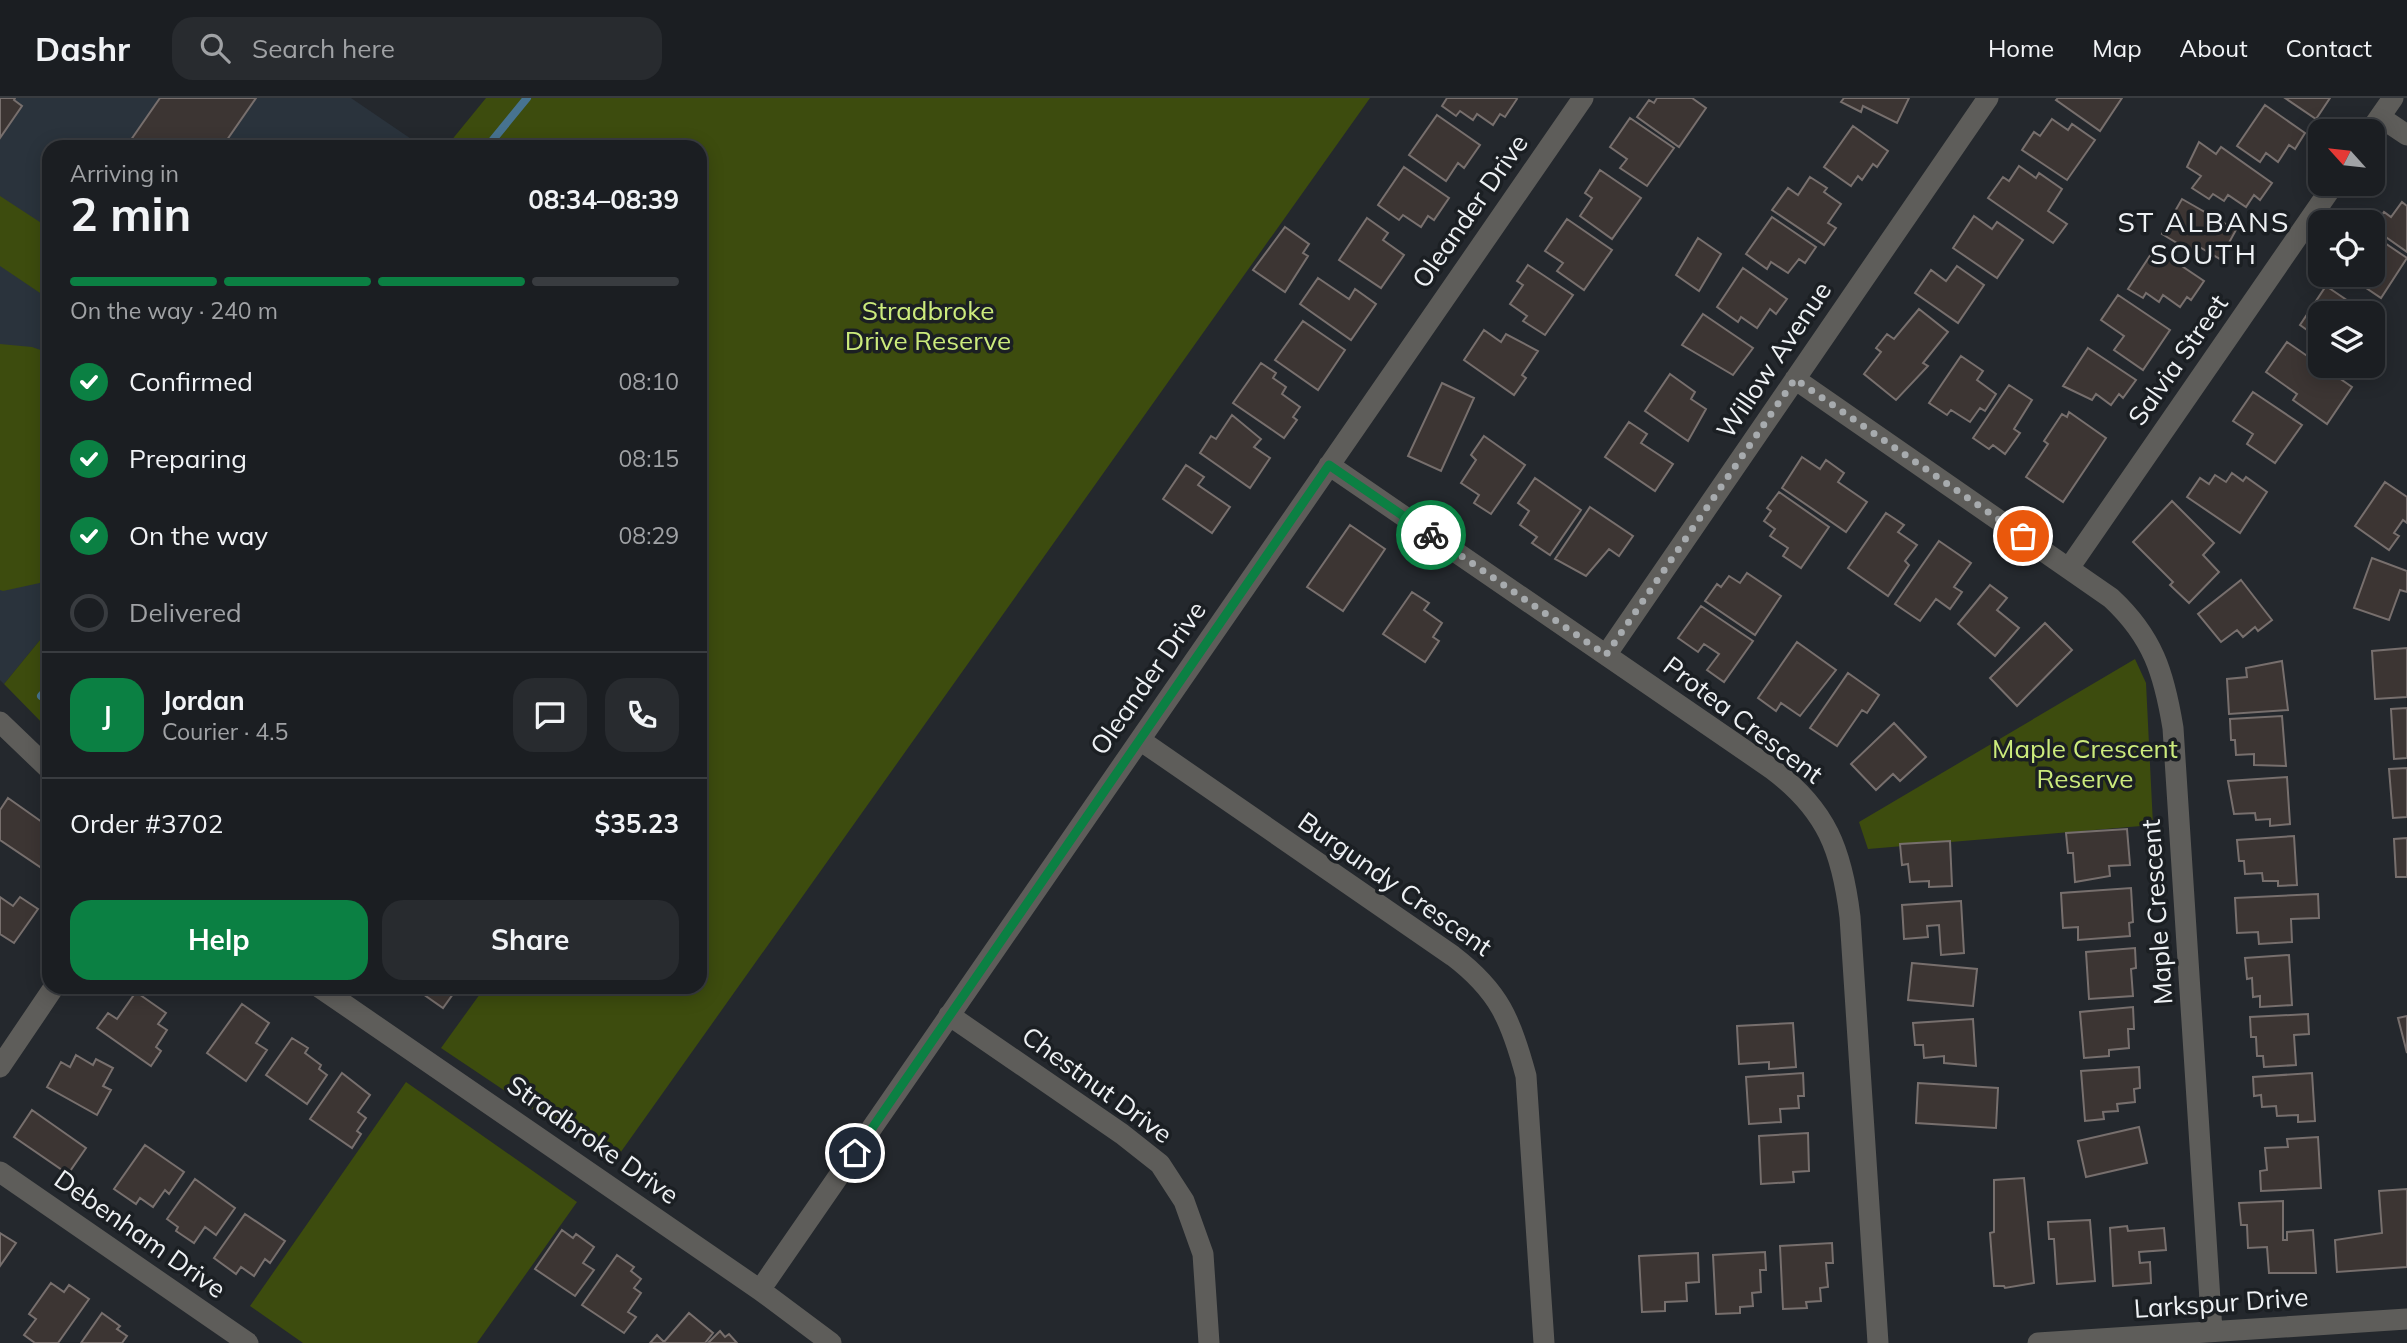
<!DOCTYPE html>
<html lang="en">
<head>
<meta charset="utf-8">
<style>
	:root { --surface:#1b1e22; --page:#282b2f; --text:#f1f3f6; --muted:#a0a2a5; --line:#393c40; --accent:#0b8043 }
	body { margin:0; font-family:Mulish,sans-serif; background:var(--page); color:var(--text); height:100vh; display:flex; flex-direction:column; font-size:26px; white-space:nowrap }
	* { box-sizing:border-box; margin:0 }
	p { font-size:23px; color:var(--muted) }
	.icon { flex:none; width:38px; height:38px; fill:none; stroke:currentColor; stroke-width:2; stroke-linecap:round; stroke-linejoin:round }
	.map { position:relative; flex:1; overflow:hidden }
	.details { position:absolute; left:42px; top:42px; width:665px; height:854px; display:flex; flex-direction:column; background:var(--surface); border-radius:21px; box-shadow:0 4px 18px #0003,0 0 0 2px var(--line) }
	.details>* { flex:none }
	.needle { width:46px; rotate:297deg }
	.buttons { position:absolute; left:2308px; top:21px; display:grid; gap:14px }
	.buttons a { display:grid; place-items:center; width:77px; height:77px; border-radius:14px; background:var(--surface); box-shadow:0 4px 18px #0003,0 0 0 2px var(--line); font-size:35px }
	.pin { position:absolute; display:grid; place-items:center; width:60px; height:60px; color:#fff; margin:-30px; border:4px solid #fff; border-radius:50%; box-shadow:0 2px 7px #0007 }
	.courier { position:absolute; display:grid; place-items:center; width:70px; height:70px; margin:-35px; border:5px solid #0b8043; border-radius:50%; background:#fff; color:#222; box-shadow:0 2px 9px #0007 }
	.headline em { font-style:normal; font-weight:700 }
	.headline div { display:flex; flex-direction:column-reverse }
	.headline { display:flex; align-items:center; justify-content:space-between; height:119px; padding:0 28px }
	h1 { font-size:46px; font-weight:700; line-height:52px }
	.bar { display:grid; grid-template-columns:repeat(4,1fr); gap:10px 7px; align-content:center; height:84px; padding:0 28px }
	.bar i { height:9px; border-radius:5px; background:var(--line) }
	.bar .active { background:var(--accent) }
	.bar p { grid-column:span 4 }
	.line { display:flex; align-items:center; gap:18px; padding:0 28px; border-top:2px solid var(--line) }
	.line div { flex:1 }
	.round { display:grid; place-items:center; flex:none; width:74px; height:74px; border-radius:21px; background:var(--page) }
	ol { padding:0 28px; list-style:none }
	li { display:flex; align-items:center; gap:21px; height:77px }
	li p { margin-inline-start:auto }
	li .icon { padding:7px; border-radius:50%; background:var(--accent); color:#fff; stroke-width:4 }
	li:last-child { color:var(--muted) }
	li i { width:38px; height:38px; border:4px solid var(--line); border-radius:50% }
	.button { display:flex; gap:14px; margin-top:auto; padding:14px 28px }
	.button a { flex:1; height:80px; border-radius:21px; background:var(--accent); color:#fff; font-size:28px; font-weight:700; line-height:80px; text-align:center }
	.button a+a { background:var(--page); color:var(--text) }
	header { display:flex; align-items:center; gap:42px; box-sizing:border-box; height:98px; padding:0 35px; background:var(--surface); border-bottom:2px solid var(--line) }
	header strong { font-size:33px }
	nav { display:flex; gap:38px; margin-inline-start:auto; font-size:24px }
	.search { width:490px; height:63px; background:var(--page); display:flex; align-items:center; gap:18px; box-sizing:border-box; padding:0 24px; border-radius:21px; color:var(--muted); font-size:26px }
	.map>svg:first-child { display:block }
	.built { fill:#2a333c }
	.green { fill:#3d4c0e }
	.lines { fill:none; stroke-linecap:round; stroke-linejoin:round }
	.stream { stroke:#477390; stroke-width:8 }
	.building { fill:#3c3533; stroke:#776f6d; stroke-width:2 }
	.minor { stroke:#5e5d5a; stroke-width:21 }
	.done { stroke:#a7abae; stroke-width:7; stroke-dasharray:0 12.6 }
	.route { stroke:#0b8043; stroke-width:9 }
	.labels { text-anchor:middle; stroke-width:7; stroke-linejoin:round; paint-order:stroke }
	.street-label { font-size:26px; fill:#eef1f4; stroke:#1b1f23 }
	.park-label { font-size:26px; fill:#cceb7c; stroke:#1b1f23 }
	.neighbourhood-label { font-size:28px; letter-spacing:2px; fill:#eef1f4; stroke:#1b1f23 }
</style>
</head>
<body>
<header>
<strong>Dashr</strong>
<div class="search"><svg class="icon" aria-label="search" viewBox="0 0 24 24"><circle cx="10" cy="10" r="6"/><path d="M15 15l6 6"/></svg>Search here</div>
<nav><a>Home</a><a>Map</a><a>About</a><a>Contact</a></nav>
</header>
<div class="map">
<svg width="2407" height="1245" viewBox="0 0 2407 1245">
	<rect width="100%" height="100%" fill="#24282d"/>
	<path class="built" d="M0,0H351L423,49H49V531L4,586L0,582Z"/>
	<path class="green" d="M486,0H1370L613,1065L441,950L485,889H700V49H446Z
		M0,98L49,130V201L0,168Z
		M0,246L32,249L49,255V483L3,493L0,492Z
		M49,531V632L4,586Z
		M2135,561L2146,585L2153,727L1868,751L1859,724Z
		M406,984L577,1104L477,1245H303L250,1208Z"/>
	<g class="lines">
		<path class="stream" d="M487,49L527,0
			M41,598L49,589"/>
	</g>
	<path class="building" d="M0,0H15L14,2L22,8L0,40Z
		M160,0H256L222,49H126Z
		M1447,0H1516L1517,1L1505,19L1500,16L1493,27L1477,16L1473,22L1460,13L1456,18L1442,8Z
		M1657,0H1692L1706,10L1679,49L1637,19L1649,2L1654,5Z
		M1844,0H1909L1897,25L1863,8L1861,14L1841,4Z
		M2058,0H2122L2100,33L2056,2Z
		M2285,0H2330L2316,21Z
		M2265,7L2305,35L2295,51L2289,47L2278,64L2266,55L2260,64L2237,48Z
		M1437,17L1480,47L1464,70L1458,65L1446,83L1409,57Z
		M1630,20L1674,50L1647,88L1620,70L1627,61L1610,49Z
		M2052,21L2068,32L2072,26L2095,42L2067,82L2022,52L2034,34L2040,38Z
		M1853,28L1888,53L1877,69L1873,66L1862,82L1858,78L1851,88L1824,69Z
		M2199,44L2216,56L2221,49L2272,85L2260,102L2254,97L2246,109L2228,97L2224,103L2213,96L2209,101L2192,90L2201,78L2187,69Z
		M2019,68L2036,80L2039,75L2062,91L2048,113L2067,126L2053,145L1988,100L2003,79L2009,83Z
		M1404,69L1449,100L1434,122L1428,118L1421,129L1403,117L1399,122L1378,107Z
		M1600,72L1641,100L1612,141L1580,118L1592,100L1585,95Z
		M1810,79L1827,90L1824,94L1841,106L1828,125L1836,130L1824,147L1772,112L1788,90L1798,97Z
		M2182,101L2236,132L2220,161L2196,147L2192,154L2162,136Z
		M2402,104L2407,108V154L2373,130L2384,114L2391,119Z
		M1974,118L1992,131L1997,124L2023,142L1997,180L1953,150Z
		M1772,119L1816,149L1805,165L1799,161L1788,175L1771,164L1767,171L1746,156Z
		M1367,120L1388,135L1383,142L1404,157L1381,190L1339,162Z
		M1567,121L1612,152L1584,192L1557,173L1563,165L1545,153Z
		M1285,129L1309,146L1303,155L1308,158L1285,194L1253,172Z
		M2373,137L2407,160L2381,200L2347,177H2373Z
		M1698,140L1721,156L1699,193L1676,177Z
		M2155,150L2204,183L2191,202L2187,199L2180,209L2163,197L2159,204L2146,195L2143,200L2128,191Z
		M1528,167L1573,197L1545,237L1523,223L1527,218L1510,206L1523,187L1517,183Z
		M1957,168L1984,187L1958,225L1915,195L1931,172L1946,183Z
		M1743,170L1787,201L1776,216L1770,211L1757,230L1741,219L1738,224L1717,209Z
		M1318,180L1349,201L1355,191L1376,206L1351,242L1300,206Z
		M2326,188L2366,215H2320V241L2300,227Z
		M2118,197L2170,232L2143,272L2114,252L2124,238L2101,222Z
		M1919,211L1948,234L1923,265L1928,268L1896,302L1864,276L1881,254L1876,250L1887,236L1894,241Z
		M1703,216L1753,250L1733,277L1682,247Z
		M1303,223L1345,252L1318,292L1275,262Z
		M1484,232L1501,244L1506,236L1538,253L1522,277L1526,280L1514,297L1464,262Z
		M2287,244L2352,289L2327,326L2293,302L2297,296L2266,274Z
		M2088,250L2136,282L2123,300L2119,296L2111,307L2096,296L2092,302L2063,288Z
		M1961,258L1983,273L1977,282L1996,296L1985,313L1980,310L1970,324L1951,312L1947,317L1929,305Z
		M1261,265L1276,275L1273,280L1286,289L1282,296L1300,309L1293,319L1297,322L1284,340L1233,305Z
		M1670,276L1695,294L1691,301L1706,311L1688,343L1645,313Z
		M1442,285L1474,300L1441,373L1408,358Z
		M2009,287L2032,302L2014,331L2020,335L2005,356L1993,347L1989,351L1973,340Z
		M2253,294L2302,327L2275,365L2247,346L2253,336L2233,323Z
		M2069,314L2106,340L2063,404L2026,379L2048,346L2044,343L2062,316L2067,319Z
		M1232,317L1261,341L1254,349L1270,360L1250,390L1200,355L1211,338L1216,341Z
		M1629,324L1647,336L1641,345L1673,366L1655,393L1605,359Z
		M1484,338L1525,367L1491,416L1474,405L1479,397L1461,385L1476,362L1471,357Z
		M1802,359L1820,371L1826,362L1844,375L1838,384L1867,404L1846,434L1782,390Z
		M1186,367L1204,379L1198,387L1230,409L1212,435L1163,401Z
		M2232,375L2243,383L2246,379L2267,394L2240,435L2187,399L2200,380L2209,386L2215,377L2226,384Z
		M1535,380L1581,412L1550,457L1532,445L1537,439L1520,427L1529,413L1518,405Z
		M2385,384L2407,399V425L2403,422L2394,435L2399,438L2389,452L2355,428Z
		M1779,394L1829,429L1801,470L1783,458L1788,450L1770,438L1775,431L1764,423L1771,413L1767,410Z
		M2172,403L2214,445L2203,457L2219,474L2189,505L2170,487L2173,484L2133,444Z
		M1590,409L1633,438L1619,458L1609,451L1586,478L1555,461Z
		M1886,415L1904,427L1898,434L1917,447L1905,463L1909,467L1888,498L1848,470Z
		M1350,427L1385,451L1343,513L1307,489Z
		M1939,443L1971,465L1954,489L1962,494L1950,511L1936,501L1920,523L1895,506Z
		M2372,460L2407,473V494L2400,492L2389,522L2354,510Z
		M1747,475L1781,498L1755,537L1705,503L1717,486L1721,489L1729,478L1740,485Z
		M2241,482L2272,522L2258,533L2255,529L2243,539L2237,532L2221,544L2198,516Z
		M1990,487L2007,500L1997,512L2019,530L1995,558L1958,526Z
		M1412,494L1429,505L1424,512L1442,525L1433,539L1439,543L1425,564L1383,536Z
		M1701,508L1753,543L1724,584L1707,572L1719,556L1704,546L1698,554L1678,540Z
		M2045,525L2072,552L2017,608L1990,580Z
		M1797,544L1836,572L1800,618L1781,605L1776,613L1758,600Z
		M2407,550V599L2375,601L2372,553Z
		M2282,563L2288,612L2229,616L2227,581L2247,579L2246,570Z
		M1848,575L1879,597L1867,615L1862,612L1837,648L1810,630Z
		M2407,610V660L2394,661L2391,611Z
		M2282,618L2286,668L2254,667V656L2236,657L2235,642H2231L2230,621Z
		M1894,625L1926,659L1900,683L1893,676L1876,692L1851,666Z
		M2407,670V719L2393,720L2389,671Z
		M2287,679L2290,726L2270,728V721L2256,722L2255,715L2234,716L2228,683Z
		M8,700L49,729V775L0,742V712Z
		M2127,731L2130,767L2109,768L2110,778L2075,784L2073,755H2068L2066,735Z
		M2294,738L2297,787L2278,788V783H2263L2262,775L2245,776L2244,763H2239L2237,742Z
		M2407,740V779H2396L2394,741Z
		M1950,743L1952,788L1929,789V783L1910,784L1908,766L1902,767L1900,746Z
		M2131,790L2133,824L2129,825L2130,838L2078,842V829L2063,830L2061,795Z
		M2318,796L2319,820L2291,821L2292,844L2259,846L2258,834L2237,835L2235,800Z
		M0,799L13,808L20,799L38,811L14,845L0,836Z
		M1961,803L1964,855L1941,857L1939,827L1927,828L1928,839L1904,841L1902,807Z
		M2135,850L2136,870L2131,871L2133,898L2089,901L2086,854Z
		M2289,857L2292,907L2260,909V898L2253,899L2252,880L2247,881L2245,860Z
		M1912,865L1977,871L1973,908L1908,902Z
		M413,889H458L443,910Z
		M136,894L166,915L158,926L167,932L156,949L161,953L151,968L97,930L108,915L117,921Z
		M242,906L269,925L256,945L267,952L246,983L207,955Z
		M2133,909L2134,931H2128L2129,950L2109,952V958L2084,960L2080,914Z
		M2308,916L2309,936L2294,937L2296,967L2264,969L2263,958H2257L2256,939H2251L2250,919Z
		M2407,918V955L2398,920Z
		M1973,921L1976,968L1944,965V958L1924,960L1923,947H1915L1913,925Z
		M1793,925L1796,969L1769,971V964L1739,966L1737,928Z
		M292,940L308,950L305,955L321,967L319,971L327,977L307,1006L266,977Z
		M76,957L93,967L96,961L113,970L103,988L111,992L97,1017L47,989L61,964L70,969Z
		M2139,969L2140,990L2134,991L2135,1004L2117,1006L2118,1013L2103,1014L2104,1021L2085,1023L2081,973Z
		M342,975L370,997L358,1014L366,1020L357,1033L361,1036L352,1050L310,1021Z
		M1803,975L1804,998H1798L1799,1010L1780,1011L1781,1024L1749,1026L1746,979Z
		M2312,975L2315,1023L2298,1024V1017L2277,1018L2276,1008L2262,1009L2261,997L2254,998L2253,979Z
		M1918,985L1998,990L1996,1030L1916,1025Z
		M32,1012L86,1050L68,1076L14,1039Z
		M2139,1029L2147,1065L2086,1079L2078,1043Z
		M1808,1035L1809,1073L1793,1074L1794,1084L1761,1086L1759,1038Z
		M2318,1039L2321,1090L2261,1093L2260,1073L2267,1072L2265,1050L2288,1049L2287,1041Z
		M145,1047L184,1074L169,1096L165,1092L153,1109L140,1100L136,1106L114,1091Z
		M2024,1080L2034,1185L2005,1190L2004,1188H1994L1990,1135L1994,1134V1082Z
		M195,1081L235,1110L216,1137L205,1129L194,1145L176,1133L178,1129L167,1121Z
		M2407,1091V1169L2337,1174L2335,1142L2382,1135L2379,1093Z
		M2283,1103V1142H2287V1134L2313,1132L2316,1175H2269L2267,1149L2248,1150L2247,1127H2241L2239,1105Z
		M245,1116L285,1143L270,1165L265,1161L254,1178L241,1169L236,1176L214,1160Z
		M2090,1122L2095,1183L2057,1186L2054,1141H2049L2048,1124Z
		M2127,1128L2128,1133L2164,1130L2166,1152L2139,1154L2140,1165L2150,1164L2151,1185L2113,1188L2110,1130Z
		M562,1132L573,1140L576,1136L594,1149L583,1165L594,1172L575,1198L535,1171Z
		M0,1135L16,1145L0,1168Z
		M1832,1145L1833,1165H1826L1828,1189L1820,1190L1821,1203L1806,1204L1807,1210L1783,1211L1780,1148Z
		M1765,1154L1766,1172H1760L1761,1194L1752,1195L1753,1208L1740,1209V1215L1716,1216L1713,1157Z
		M1698,1155L1699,1184L1686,1185L1687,1203L1665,1204V1213L1642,1214L1639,1158Z
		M617,1157L634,1169L631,1173L641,1181L634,1190L641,1195L628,1214L636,1219L624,1235L582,1207Z
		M51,1185L64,1194L69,1187L89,1201L58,1245H35L24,1237L36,1221L29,1216Z
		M102,1215L120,1228L117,1231L127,1238L122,1245H81Z
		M689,1215L713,1235L705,1245H650L657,1237L664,1244Z
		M720,1233L725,1239L729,1236L737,1245H708Z"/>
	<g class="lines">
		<path class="minor" d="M2380,19L2407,37
			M2370,33L2393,0
			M1795,281L2111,500C2153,539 2164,575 2173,630L2212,1233
			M1329,367L1772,671C1827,712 1842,753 1850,819L1878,1245
			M2069,470L2334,86
			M1606,557L1988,0
			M0,624L49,671
			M1140,642L1453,858C1499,893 1511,922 1526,978L1544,1245
			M319,889L760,1192L831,1245
			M949,917L1122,1036L1160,1066L1184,1103L1203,1156L1209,1245
			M0,969L54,889
			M0,1074L248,1245
			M760,1192L1583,0
			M2038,1245L2407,1221"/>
	</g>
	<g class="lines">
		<path class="done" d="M1431,437L1606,557L1795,281L2023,438"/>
		<path class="route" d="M855,1055L1329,367L1431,437"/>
	</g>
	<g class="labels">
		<g class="street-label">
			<text transform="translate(1470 113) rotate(-55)" y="9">Oleander Drive</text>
			<text transform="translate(1774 262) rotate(-56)" y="9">Willow Avenue</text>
			<text transform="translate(2178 262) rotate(-55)" y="9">Salvia Street</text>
			<text transform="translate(1148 580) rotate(-55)" y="9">Oleander Drive</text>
			<text transform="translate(1743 622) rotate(37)" y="9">Protea Crescent</text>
			<text transform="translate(1395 786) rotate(35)" y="9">Burgundy Crescent</text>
			<text transform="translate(2157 814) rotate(-94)" y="9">Maple Crescent</text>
			<text transform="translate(1097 987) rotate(36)" y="9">Chestnut Drive</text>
			<text transform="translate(593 1042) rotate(35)" y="9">Stradbroke Drive</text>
			<text transform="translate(140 1136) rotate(35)" y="9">Debenham Drive</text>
			<text transform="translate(2221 1205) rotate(-4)" y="9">Larkspur Drive</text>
		</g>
		<g class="park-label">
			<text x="928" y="222">Stradbroke<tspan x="928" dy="30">Drive Reserve</tspan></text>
			<text x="2085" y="660">Maple Crescent<tspan x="2085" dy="30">Reserve</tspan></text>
		</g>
		<g class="neighbourhood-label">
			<text x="2204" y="134">ST ALBANS<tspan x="2204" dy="32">SOUTH</tspan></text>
		</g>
	</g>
</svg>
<div class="buttons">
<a><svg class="needle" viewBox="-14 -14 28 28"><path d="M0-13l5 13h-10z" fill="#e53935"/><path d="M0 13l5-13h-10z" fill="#a0a2a5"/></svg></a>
<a><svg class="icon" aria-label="locate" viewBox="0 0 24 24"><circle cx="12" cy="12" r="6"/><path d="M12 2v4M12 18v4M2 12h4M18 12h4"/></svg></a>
<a><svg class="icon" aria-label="layers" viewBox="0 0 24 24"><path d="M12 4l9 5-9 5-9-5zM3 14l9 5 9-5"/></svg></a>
</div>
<div class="pin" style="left:2023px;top:438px;background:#ea580c"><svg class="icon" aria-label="bag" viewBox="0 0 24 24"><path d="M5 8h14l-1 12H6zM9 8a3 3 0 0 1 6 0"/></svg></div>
<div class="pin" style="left:855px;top:1055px;background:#1f2937"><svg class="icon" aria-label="home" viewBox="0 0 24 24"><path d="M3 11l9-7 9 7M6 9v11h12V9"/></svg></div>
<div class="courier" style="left:1431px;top:437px"><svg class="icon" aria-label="bike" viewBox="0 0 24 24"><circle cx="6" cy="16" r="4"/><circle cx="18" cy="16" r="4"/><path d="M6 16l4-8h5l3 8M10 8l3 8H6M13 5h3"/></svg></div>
<section class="details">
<div class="headline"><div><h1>2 min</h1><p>Arriving in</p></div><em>08:34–08:39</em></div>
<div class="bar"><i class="active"></i><i class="active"></i><i class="active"></i><i></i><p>On the way · 240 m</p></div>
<ol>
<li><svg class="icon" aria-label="check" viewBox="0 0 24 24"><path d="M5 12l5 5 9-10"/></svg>Confirmed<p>08:10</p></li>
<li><svg class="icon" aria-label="check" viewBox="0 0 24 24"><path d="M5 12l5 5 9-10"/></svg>Preparing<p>08:15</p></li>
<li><svg class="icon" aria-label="check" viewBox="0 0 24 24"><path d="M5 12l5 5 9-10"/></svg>On the way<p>08:29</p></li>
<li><i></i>Delivered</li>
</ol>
<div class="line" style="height:126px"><b class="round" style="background:var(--accent);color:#fff">J</b><div><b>Jordan</b><p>Courier · 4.5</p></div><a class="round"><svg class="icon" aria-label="chat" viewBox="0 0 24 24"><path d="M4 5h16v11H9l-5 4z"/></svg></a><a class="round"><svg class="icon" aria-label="phone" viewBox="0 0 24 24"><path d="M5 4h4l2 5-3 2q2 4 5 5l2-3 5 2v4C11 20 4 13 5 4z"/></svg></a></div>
<div class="line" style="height:91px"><div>Order #3702</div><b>$35.23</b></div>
<div class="button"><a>Help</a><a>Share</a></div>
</section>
</div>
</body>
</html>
